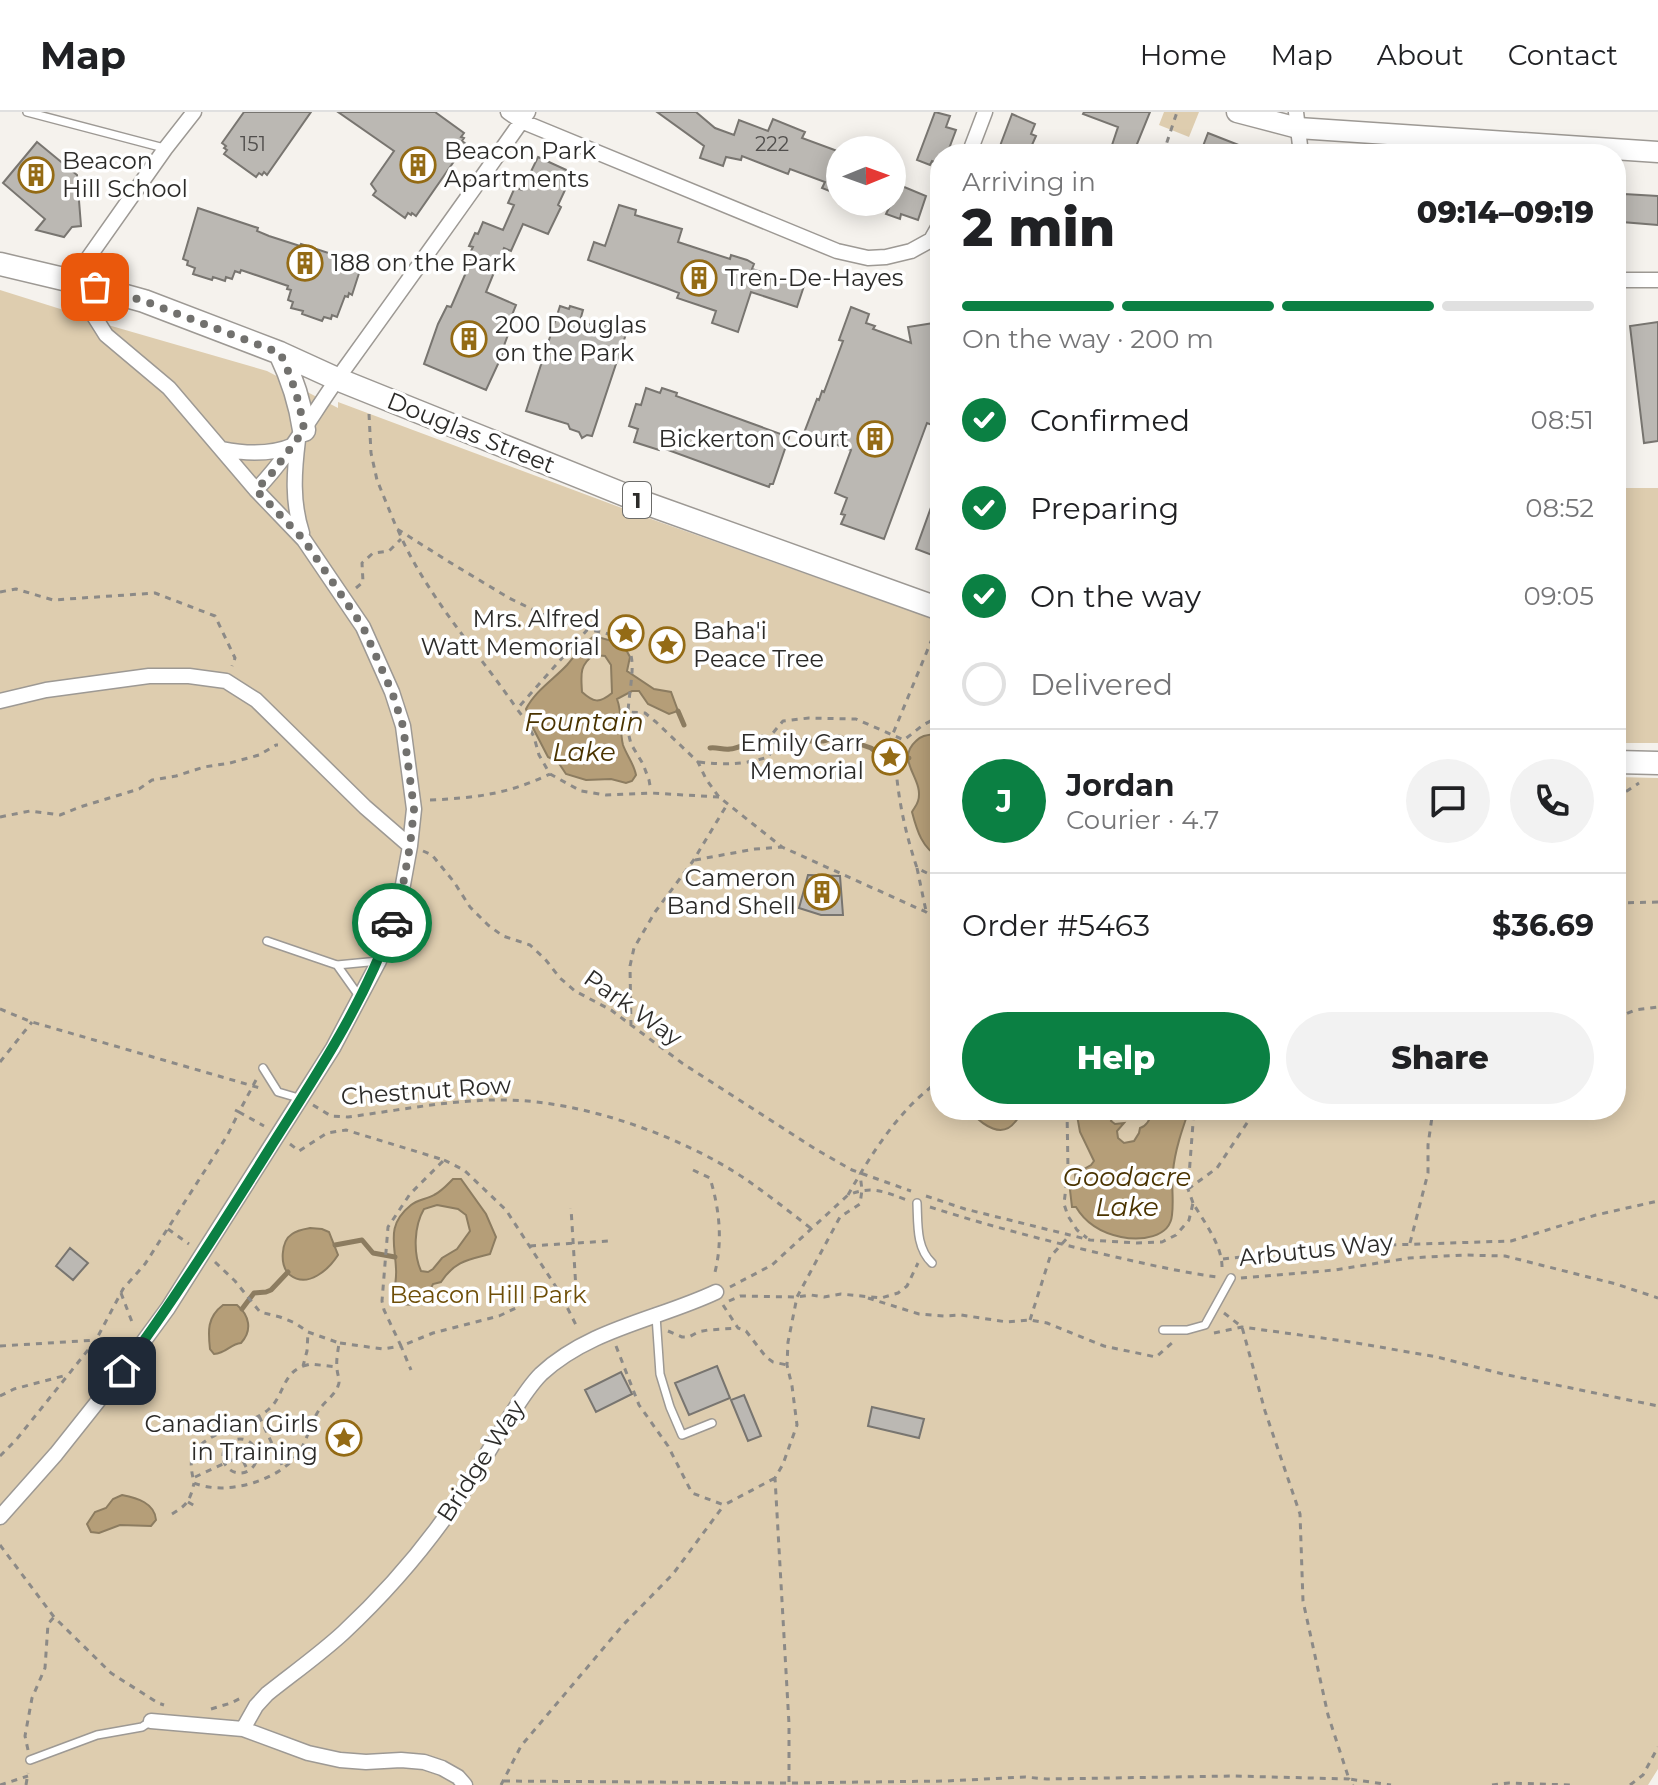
<!DOCTYPE html>
<html lang="en">
<head>
<meta charset="utf-8">
<style>
	:root { --surface:#fff; --page:#f2f2f2; --text:#202124; --muted:#757577; --line:#e0e0e0; --accent:#0b8043 }
	body { margin:0; font-family:Montserrat,sans-serif; background:var(--page); color:var(--text); height:100vh; display:flex; flex-direction:column; font-size:30px; white-space:nowrap }
	* { box-sizing:border-box; margin:0 }
	p { font-size:26px; color:var(--muted) }
	.icon { flex:none; width:44px; height:44px; fill:none; stroke:currentColor; stroke-width:2; stroke-linecap:round; stroke-linejoin:round }
	.map { position:relative; flex:1; overflow:hidden }
	.sheet { position:absolute; left:930px; top:32px; width:696px; height:976px; display:flex; flex-direction:column; background:var(--surface); border-radius:32px; box-shadow:0 4px 20px #0003 }
	.sheet>* { flex:none }
	.needle { width:52px; rotate:89deg }
	.fabs { position:absolute; left:826px; top:24px; display:grid; gap:16px }
	.fabs a { display:grid; place-items:center; width:80px; height:80px; border-radius:50%; background:var(--surface); box-shadow:0 4px 20px #0003; font-size:40px }
	.pin { position:absolute; display:grid; place-items:center; width:68px; height:68px; color:#fff; margin:-34px; border-radius:16px; box-shadow:0 4px 12px #0006 }
	.courier { position:absolute; display:grid; place-items:center; width:80px; height:80px; margin:-40px; border:6px solid #0b8043; border-radius:50%; background:#fff; color:#222; box-shadow:0 2px 10px #0007 }
	.overview em { font-style:normal; font-weight:800 }
	.overview div { display:flex; flex-direction:column-reverse }
	.overview { display:flex; align-items:center; justify-content:space-between; height:136px; padding:0 32px }
	h1 { font-size:52px; font-weight:800; line-height:60px }
	.bar { display:grid; grid-template-columns:repeat(4,1fr); gap:12px 8px; align-content:center; height:96px; padding:0 32px }
	.bar i { height:10px; border-radius:6px; background:var(--line) }
	.bar .current { background:var(--accent) }
	.bar p { grid-column:span 4 }
	.line { display:flex; align-items:center; gap:20px; padding:0 32px; border-top:2px solid var(--line) }
	.line div { flex:1 }
	.round { display:grid; place-items:center; flex:none; width:84px; height:84px; border-radius:42px; background:var(--page) }
	ol { padding:0 32px; list-style:none }
	li { display:flex; align-items:center; gap:24px; height:88px }
	li p { margin-inline-start:auto }
	li .icon { padding:8px; border-radius:50%; background:var(--accent); color:#fff; stroke-width:4 }
	li:last-child { color:var(--muted) }
	li i { width:44px; height:44px; border:4px solid var(--line); border-radius:50% }
	.button { display:flex; gap:16px; margin-top:auto; padding:16px 32px }
	.button a { flex:1; height:92px; border-radius:48px; background:var(--accent); color:#fff; font-size:32px; font-weight:800; line-height:92px; text-align:center }
	.button a+a { background:var(--page); color:var(--text) }
	header { display:flex; align-items:center; gap:48px; box-sizing:border-box; height:112px; padding:0 40px; background:var(--surface); border-bottom:2px solid var(--line) }
	header strong { font-size:38px }
	nav { display:flex; gap:44px; margin-inline-start:auto; font-size:28px }
	.map>svg:first-child { display:block }
	.green { fill:#decdaf }
	.water { fill:#b59e78; stroke:#8c7c60; stroke-width:2; fill-rule:evenodd }
	.lines { fill:none; stroke-linecap:round; stroke-linejoin:round }
	.stream { stroke:#8c7c60; stroke-width:5 }
	.building { fill:#bbb8b3; stroke:#787570; stroke-width:2 }
	.lane-casing { stroke:#9d9994; stroke-width:10 }
	.street-casing { stroke:#9d9994; stroke-width:17 }
	.secondary-casing { stroke:#9d9994; stroke-width:23 }
	.primary-casing { stroke:#9d9994; stroke-width:25 }
	.path { stroke:#8c8a87; stroke-width:3; stroke-dasharray:6 6; stroke-linecap:butt }
	.lane { stroke:#fff; stroke-width:7 }
	.street { stroke:#fff; stroke-width:14 }
	.secondary { stroke:#fff; stroke-width:20 }
	.primary { stroke:#fff; stroke-width:22 }
	.done { stroke:#72716e; stroke-width:8; stroke-dasharray:0 14.4 }
	.route { stroke:#0b8043; stroke-width:10 }
	.labels { text-anchor:middle; stroke-width:7; stroke-linejoin:round; paint-order:stroke }
	.number-label { font-size:20px; fill:#504e4c }
	.shield { fill:#fff; stroke:#6b6b69; stroke-width:2 }
	.shield-label { font-size:22px; font-weight:bold; fill:#2c2b29 }
	.poi-label { font-size:24px; fill:#2c2b29; stroke:#fff; text-anchor:start }
	.street-label { font-size:24px; fill:#2c2b29; stroke:#fff }
	.park-label { font-size:24px; fill:#6e4e07; stroke:#fff }
	.water-label { font-size:26px; font-style:italic; fill:#4a3300; stroke:#fff }
</style>
</head>
<body>
<header>
<strong>Map</strong>
<nav><a>Home</a><a>Map</a><a>About</a><a>Contact</a></nav>
</header>
<div class="map">
<svg width="1658" height="1673" viewBox="0 0 1658 1673">
	<rect width="100%" height="100%" fill="#f5f2ed"/>
	<path class="green" d="M1164,0H1199L1189,25L1159,13Z
		M0,178L70,200V202L267,259L338,296V290L654,408L940,509V998H1616V665L1658,666V1657L1648,1673H0Z
		M1616,376H1658V631H1616Z"/>
	<path class="water" d="M594,524L623,532L630,545L627,559L654,577L671,580L678,599L669,602L648,592L639,579H632L617,587C623,603 619,617 623,633C627,644 634,652 636,663L632,669L626,671L611,667L586,668L566,662L558,650L548,645L533,616L526,597C535,579 554,567 567,553C576,542 583,532 594,524ZM594,543L605,544L611,553L612,581C599,592 593,590 582,580C581,563 579,553 594,543Z
		M940,621V746C922,736 917,719 912,700C914,696 917,693 918,689C925,667 894,649 916,629C922,622 932,623 940,621Z
		M974,998H1022C1020,1002 1018,1007 1015,1010C1002,1027 983,1013 973,1002Z
		M1076,998H1110L1114,1002L1111,1009L1115,1012L1124,1011L1117,1019L1118,1026L1124,1031L1134,1029L1139,1021L1140,1016C1148,1014 1151,1005 1153,998H1189C1182,1018 1175,1038 1173,1059C1171,1073 1174,1088 1172,1103C1170,1126 1140,1129 1121,1125C1102,1121 1086,1112 1076,1095H1072L1070,1078L1076,1073L1075,1062L1091,1053L1094,1049L1080,1020Z
		M453,1067H461L486,1102L496,1125L490,1142C467,1148 455,1149 441,1170L433,1172L431,1176L434,1182L432,1187C420,1193 407,1195 395,1189C393,1179 397,1168 396,1157C395,1131 386,1113 411,1093C417,1088 427,1087 434,1083C442,1079 447,1073 453,1067ZM437,1093L458,1097L466,1103L470,1119L457,1137L442,1146L433,1157L428,1160L421,1159C413,1141 414,1114 424,1097Z
		M310,1116L322,1117L329,1120L338,1143C329,1157 308,1177 290,1163C279,1154 281,1129 292,1122C297,1118 304,1117 310,1116Z
		M223,1193H237C249,1203 253,1218 241,1231C230,1232 227,1241 214,1242L210,1237C208,1219 207,1205 223,1193Z
		M122,1383C137,1386 155,1391 156,1408L151,1414L120,1413L99,1421L91,1420L87,1412L95,1400L106,1396L113,1387Z"/>
	<g class="lines">
		<path class="stream" d="M678,599L684,613
			M710,636C717,635 723,638 730,637C736,637 757,628 762,625L781,632L795,629H823L839,625L871,636L882,645L909,646
			M335,1133L362,1128L373,1141L395,1145
			M242,1197L254,1181L266,1180L271,1178L288,1160"/>
	</g>
	<path class="building" d="M244,0H311L267,63L264,60L262,63L259,61L256,65L224,42L227,38L224,36L226,34L222,31Z
		M338,0H435L464,21L461,25L464,26L462,29L466,32L416,104L412,101L411,103L408,101L405,106L373,83L376,79L371,72L394,39Z
		M657,0H696L715,16L734,23L739,8L768,19L773,7L805,20L802,26L840,40V73L837,82L822,76L825,70L790,57L788,62L742,44L741,48L726,45L723,54L700,46L704,34Z
		M935,0L950,4L946,15L956,18L947,42H940V52L932,49L930,53L917,48Z
		M1084,0H1150L1133,42H1119L1110,39L1118,15L1083,2Z
		M1012,2L1035,12L1031,22L1036,24L1028,42H997Z
		M1208,21L1259,41V42H1200Z
		M37,30L77,63L81,114L72,115L64,125L36,118L45,107L3,71Z
		M538,45L573,61L558,93L561,95L548,122L523,112L511,139L504,136L486,180L516,193L506,218L509,220L502,239H504L486,278L424,252L438,212L447,194L451,195L471,149L467,147L473,135L469,134L475,121L478,122L483,110L503,118L514,93L508,91L515,75L522,78Z
		M897,72L926,84L918,108L901,102L900,107L886,102L892,90Z
		M1624,82L1658,84V113L1622,110Z
		M619,93L636,98L635,103L682,117L678,130L730,147L731,143L747,148L754,152L752,157L804,174L797,195L751,180L738,220L712,211L716,199L677,186L679,181L666,176L588,148L594,130L605,134Z
		M198,96L258,116L257,119L269,124L300,134L301,132L362,152L352,183L349,181L348,185L345,184L337,205L332,203L331,207L324,205L322,209L302,202L303,199L291,196L293,190L288,188L291,178L287,177L288,174L241,158L240,161L235,159L232,167L226,165L225,169L213,165L212,168L193,162L195,156L187,153L188,149L183,147Z
		M560,194L569,197L570,194L583,198L580,209L600,216L607,212L615,215L621,213L623,218L627,219L592,324L587,323L582,326L579,320L570,317L568,312L526,299Z
		M851,195L869,202L866,211L875,214L873,217L911,231L908,215L940,210V316L927,311L884,427L841,412L845,403L841,402L847,386L835,381L851,338L804,321L817,287L819,288L822,279L824,280L843,229L839,228Z
		M1658,210V329L1644,331L1630,214Z
		M646,276L660,281L662,276L677,281L676,284L789,325L773,372H770L769,375L660,335L659,338L634,330L638,317L629,314L636,292L641,293Z
		M938,376H940V446L916,437Z
		M808,763L840,764L843,803H821L799,796Z
		M70,1136L88,1151L73,1168L56,1154Z
		M717,1254L730,1286L689,1303L675,1271Z
		M621,1260L632,1282L596,1300L585,1278Z
		M744,1283L761,1324L748,1329L731,1288Z
		M872,1295L924,1307L919,1326L868,1314Z"/>
	<g class="lines">
		<defs>
			<path id="lane" d="M27,0L164,36
				M267,829L337,853L379,849
				M337,853L359,884
				M263,956L278,980L302,987
				M917,1091C918,1112 916,1136 932,1151
				M656,1204L660,1262L670,1295L682,1323L712,1311
				M1163,1218H1187L1205,1213L1231,1166
				M30,1648L97,1623L142,1615L151,1609"/>
			<path id="street" d="M508,0L521,9L837,139L868,146L886,145L911,139L931,128L940,112
				M1296,0L1301,42
				M969,42L985,0
				M1616,168H1658
				M298,328C294,360 292,390 302,421
				M222,337C246,342 271,343 294,333
				M256,378C291,342 314,299 343,259C405,173 467,87 528,0
				M0,589L46,578L149,564H189L226,569L256,588L365,695L410,734
				M0,1405L56,1342L122,1259L168,1196L333,936L379,849L400,789L410,734L414,697L403,614L392,580L363,515L304,428L256,378L169,276L106,223L72,169L165,37L194,0
				M151,1609L243,1617L308,1641L340,1648L366,1650L401,1648L424,1650L442,1656L458,1665L465,1673
				M243,1617L256,1594L267,1582C292,1562 319,1543 343,1521C388,1479 430,1430 464,1378C479,1356 492,1333 506,1311C517,1294 527,1276 541,1262C589,1217 659,1207 716,1180"/>
			<path id="secondary" d="M1237,0L1298,16L1658,40"/>
			<path id="primary" d="M0,152L72,169L144,189L280,241L337,267L645,391L940,497
				M280,241C292,266 300,290 304,318
				M1616,650L1658,651"/>
		</defs>
		<use href="#lane" class="lane-casing"/>
		<use href="#street" class="street-casing"/>
		<use href="#secondary" class="secondary-casing"/>
		<use href="#primary" class="primary-casing"/>
		<path class="path" d="M1163,42L1177,0
			M369,302L371,341L377,368L397,417L451,451L509,486L548,505L587,518
			M398,418C425,482 478,540 517,597
			M356,476L363,470L362,451L373,441L389,439L401,427
			M0,480L16,477L53,488L155,481L215,504L235,546L232,554
			M937,515L892,624L888,636L887,653L896,657C899,692 906,723 917,756L929,762L940,764
			M628,600V620L631,632L643,652L649,668L651,679
			M699,650C726,653 742,653 768,645L773,637L772,622L783,609L809,606L856,607L904,628L923,613L940,604
			M719,685L651,681L606,683L581,679L550,662L539,643L534,625L526,609L517,597L587,518C647,524 631,554 628,600L645,601L656,610L698,650L706,667L719,685L782,735L926,800L940,810
			M1616,686L1639,671
			M430,688C476,686 508,682 550,662
			M0,705L30,699L60,703L80,695L139,677L152,668L176,664L204,655L230,651L259,643L276,633H278
			M423,739L432,743L454,770L470,795L488,813L503,824L530,833L545,847L560,866L575,879L611,898L682,951L817,1038L852,1058L911,1079
			M695,748L755,737L782,735
			M917,756L926,799
			M1616,791L1658,790
			M0,897L32,910L260,976
			M1616,906L1635,898L1658,895
			M631,914L630,854L634,836L655,800L693,749L728,691
			M0,950L32,910
			M256,968L239,1000L264,1014
			M313,993L331,1004L348,1005C401,998 455,987 507,988C583,989 681,1024 744,1066C767,1082 790,1100 813,1118
			M1067,998L1068,1057L1064,1092L1068,1104L1077,1118L1087,1126
			M290,1032L299,1039L327,1021L346,1018L444,1048L410,1082L388,1115L382,1189L384,1198L401,1234L433,1221L499,1204L516,1196L538,1182L547,1180L560,1181L578,1217
			M444,1048L464,1058L506,1098L560,1181
			M693,1058L710,1066C720,1099 723,1131 714,1164
			M1188,1077L1217,1056L1251,1005L1258,998
			M848,1083C866,1051 886,1019 911,993C920,984 930,976 940,967
			M926,1084L965,1097L1090,1128L1137,1131L1162,1130L1176,1123L1189,1108L1193,1091C1204,1110 1223,1134 1222,1157
			M1193,1091L1188,1077L1194,998
			M930,1095C983,1112 1036,1126 1090,1139C1133,1149 1174,1159 1217,1165
			M168,1117L189,1132
			M1410,1131L1428,1061V1033L1433,998
			M530,1134L608,1129
			M1223,1147L1330,1135L1511,1129L1596,1103L1658,1089
			M215,1150L235,1169L260,1200L280,1205L295,1211L308,1220L339,1231C338,1239 336,1248 337,1256C337,1263 341,1268 338,1274C335,1283 324,1290 319,1298C310,1312 307,1330 297,1343C276,1370 225,1384 194,1371C192,1361 189,1350 194,1341C208,1318 250,1314 269,1297C284,1284 282,1262 303,1254L307,1239L308,1220
			M1241,1166L1335,1158L1409,1146L1464,1143L1505,1144L1616,1172L1658,1186
			M730,1175L772,1153L848,1083C872,1073 885,1080 907,1088
			M121,1181L132,1210
			M868,1186L919,1202L944,1204L961,1203L1007,1210L1030,1208L1047,1211L1104,1234L1156,1245L1172,1231
			M567,1189L576,1177L571,1096
			M729,1189L740,1184L797,1185L811,1183L824,1185L841,1182L881,1186L898,1181L907,1174L918,1151
			M723,1193L738,1216L746,1219L766,1245L773,1250L787,1253
			M1224,1201L1242,1215L1265,1299L1300,1402L1303,1489L1328,1603L1349,1667L1391,1673
			M1030,1208L1050,1145L1070,1123
			M668,1219L682,1225H689L698,1220L708,1218L738,1216
			M1214,1221L1242,1215L1351,1230L1437,1245L1503,1262L1658,1294
			M340,1231L383,1237L401,1234L411,1258
			M0,1234L96,1228
			M616,1234L639,1293L668,1334L692,1381L724,1393L775,1366
			M303,1254L311,1252L337,1255
			M0,1284L14,1277L67,1263
			M259,1304L283,1355
			M223 1344a17 17 0 1 1 34 0a17 17 0 1 1-34 0Z
			M233,1328L248,1359
			M0,1344L16,1328L96,1228L123,1177L145,1152L227,1024L239,1000L235,998
			M195,1365L271,1330
			M188,1390L195,1394
			M172,1402C187,1393 190,1389 194,1371
			M0,1433L54,1505L111,1561L158,1591L164,1593
			M211,1597L231,1591L241,1586
			M28,1638L25,1624L32,1586L45,1556L48,1512L54,1505
			M504,1669L789,1671L946,1669L1025,1665L1047,1667L1234,1664L1349,1667L1353,1673
			M789,1670V1612L775,1366L783,1352L797,1313L792,1274L787,1253L788,1230L797,1185L840,1105L860,1092L862,1078L860,1062
			M0,1673L28,1664
			M26,1673L28,1661
			M501,1673L521,1634L623,1513L673,1462L724,1393
			M1492,1673L1509,1671L1571,1673
			M1630,1673L1643,1663L1658,1635"/>
		<use href="#lane" class="lane"/>
		<use href="#street" class="street"/>
		<use href="#secondary" class="secondary"/>
		<use href="#primary" class="primary"/>
	</g>
	<g class="lines">
		<path class="done" d="M95,175L144,189L280,241C292,266 300,290 304,318L273,360L256,378L304,428L363,515L392,580L403,614L414,697L410,734L400,789L392,811"/>
		<path class="route" d="M122,1259C175,1187 223,1111 270,1036C316,963 364,892 392,811"/>
	</g>
	<defs>
		<symbol id="building-ring" viewBox="-11 -11 22 22"><circle r="9.5" fill="#fff" stroke="#946b15" stroke-width="1.5"/><path d="M-4-6H4V6H1V3H-1V6H-4ZM-2.5-4.3h1.7v1.8h-1.7ZM.8-4.3h1.7v1.8H.8ZM-2.5-1h1.7V.8h-1.7ZM.8-1h1.7V.8H.8Z" fill="#946b15"/></symbol>
		<symbol id="sight-ring" viewBox="-11 -11 22 22"><circle r="9.5" fill="#fff" stroke="#946b15" stroke-width="1.5"/><path d="M0-6L1.8-2.2L6-1.7L2.9 1.2L3.7 5.4L0 3.3L-3.7 5.4L-2.9 1.2L-6-1.7L-1.8-2.2Z" fill="#946b15"/></symbol>
	</defs>
	<g fill-rule="evenodd">
		<use href="#building-ring" x="398" y="33" width="40" height="40"/>
		<use href="#building-ring" x="16" y="43" width="40" height="40"/>
		<use href="#building-ring" x="285" y="131" width="40" height="40"/>
		<use href="#building-ring" x="679" y="146" width="40" height="40"/>
		<use href="#building-ring" x="449" y="207" width="40" height="40"/>
		<use href="#building-ring" x="855" y="307" width="40" height="40"/>
		<use href="#sight-ring" x="606" y="501" width="40" height="40"/>
		<use href="#sight-ring" x="647" y="513" width="40" height="40"/>
		<use href="#sight-ring" x="870" y="625" width="40" height="40"/>
		<use href="#building-ring" x="802" y="760" width="40" height="40"/>
		<use href="#sight-ring" x="324" y="1306" width="40" height="40"/>
	</g>
	<g class="labels">
		<g class="number-label">
			<text x="253" y="39">151</text>
			<text x="772" y="39">222</text>
		</g>
		<rect class="shield" x="623" y="370" width="28" height="36" rx="6"/>
		<g class="shield-label">
			<text x="637" y="396">1</text>
		</g>
		<g class="poi-label">
			<text x="444" y="47">Beacon Park<tspan x="444" dy="28">Apartments</tspan></text>
			<text x="62" y="57">Beacon<tspan x="62" dy="28">Hill School</tspan></text>
			<text x="331" y="159">188 on the Park</text>
			<text x="725" y="174">Tren-De-Hayes</text>
			<text x="495" y="221">200 Douglas<tspan x="495" dy="28">on the Park</tspan></text>
			<text x="849" y="335" text-anchor="end">Bickerton Court</text>
			<text x="600" y="515" text-anchor="end">Mrs. Alfred<tspan x="600" dy="28">Watt Memorial</tspan></text>
			<text x="693" y="527">Baha'i<tspan x="693" dy="28">Peace Tree</tspan></text>
			<text x="864" y="639" text-anchor="end">Emily Carr<tspan x="864" dy="28">Memorial</tspan></text>
			<text x="796" y="774" text-anchor="end">Cameron<tspan x="796" dy="28">Band Shell</tspan></text>
			<text x="318" y="1320" text-anchor="end">Canadian Girls<tspan x="318" dy="28">in Training</tspan></text>
		</g>
		<g class="street-label">
			<text transform="translate(471 321) rotate(22)" y="8">Douglas Street</text>
			<text transform="translate(633 896) rotate(35)" y="8">Park Way</text>
			<text transform="translate(426 979) rotate(-4)" y="8">Chestnut Row</text>
			<text transform="translate(1316 1138) rotate(-6)" y="8">Arbutus Way</text>
			<text transform="translate(481 1349) rotate(-57)" y="8">Bridge Way</text>
		</g>
		<g class="park-label">
			<text x="488" y="1191">Beacon Hill Park</text>
		</g>
		<g class="water-label">
			<text x="584" y="619">Fountain<tspan x="584" dy="30">Lake</tspan></text>
			<text x="1127" y="1074">Goodacre<tspan x="1127" dy="30">Lake</tspan></text>
		</g>
	</g>
</svg>
<div class="fabs">
<a><svg class="needle" viewBox="-14 -14 28 28"><path d="M0-13l5 13h-10z" fill="#e53935"/><path d="M0 13l5-13h-10z" fill="#757577"/></svg></a>
</div>
<div class="pin" style="left:95px;top:175px;background:#ea580c"><svg class="icon" aria-label="bag" viewBox="0 0 24 24"><path d="M5 8h14l-1 12H6zM9 8a3 3 0 0 1 6 0"/></svg></div>
<div class="pin" style="left:122px;top:1259px;background:#1f2937"><svg class="icon" aria-label="home" viewBox="0 0 24 24"><path d="M3 11l9-7 9 7M6 9v11h12V9"/></svg></div>
<div class="courier" style="left:392px;top:811px"><svg class="icon" aria-label="car" viewBox="0 0 24 24"><path d="M5 17H2v-5l4-1 3-4h7l3 4 3 1v5h-3M9 17h6M6 11h13"/><circle cx="7" cy="17" r="2"/><circle cx="17" cy="17" r="2"/></svg></div>
<section class="sheet">
<div class="overview"><div><h1>2 min</h1><p>Arriving in</p></div><em>09:14–09:19</em></div>
<div class="bar"><i class="current"></i><i class="current"></i><i class="current"></i><i></i><p>On the way · 200 m</p></div>
<ol>
<li><svg class="icon" aria-label="check" viewBox="0 0 24 24"><path d="M5 12l5 5 9-10"/></svg>Confirmed<p>08:51</p></li>
<li><svg class="icon" aria-label="check" viewBox="0 0 24 24"><path d="M5 12l5 5 9-10"/></svg>Preparing<p>08:52</p></li>
<li><svg class="icon" aria-label="check" viewBox="0 0 24 24"><path d="M5 12l5 5 9-10"/></svg>On the way<p>09:05</p></li>
<li><i></i>Delivered</li>
</ol>
<div class="line" style="height:144px"><b class="round" style="background:var(--accent);color:#fff">J</b><div><b>Jordan</b><p>Courier · 4.7</p></div><a class="round"><svg class="icon" aria-label="chat" viewBox="0 0 24 24"><path d="M4 5h16v11H9l-5 4z"/></svg></a><a class="round"><svg class="icon" aria-label="phone" viewBox="0 0 24 24"><path d="M5 4h4l2 5-3 2q2 4 5 5l2-3 5 2v4C11 20 4 13 5 4z"/></svg></a></div>
<div class="line" style="height:104px"><div>Order #5463</div><b>$36.69</b></div>
<div class="button"><a>Help</a><a>Share</a></div>
</section>
</div>
</body>
</html>
